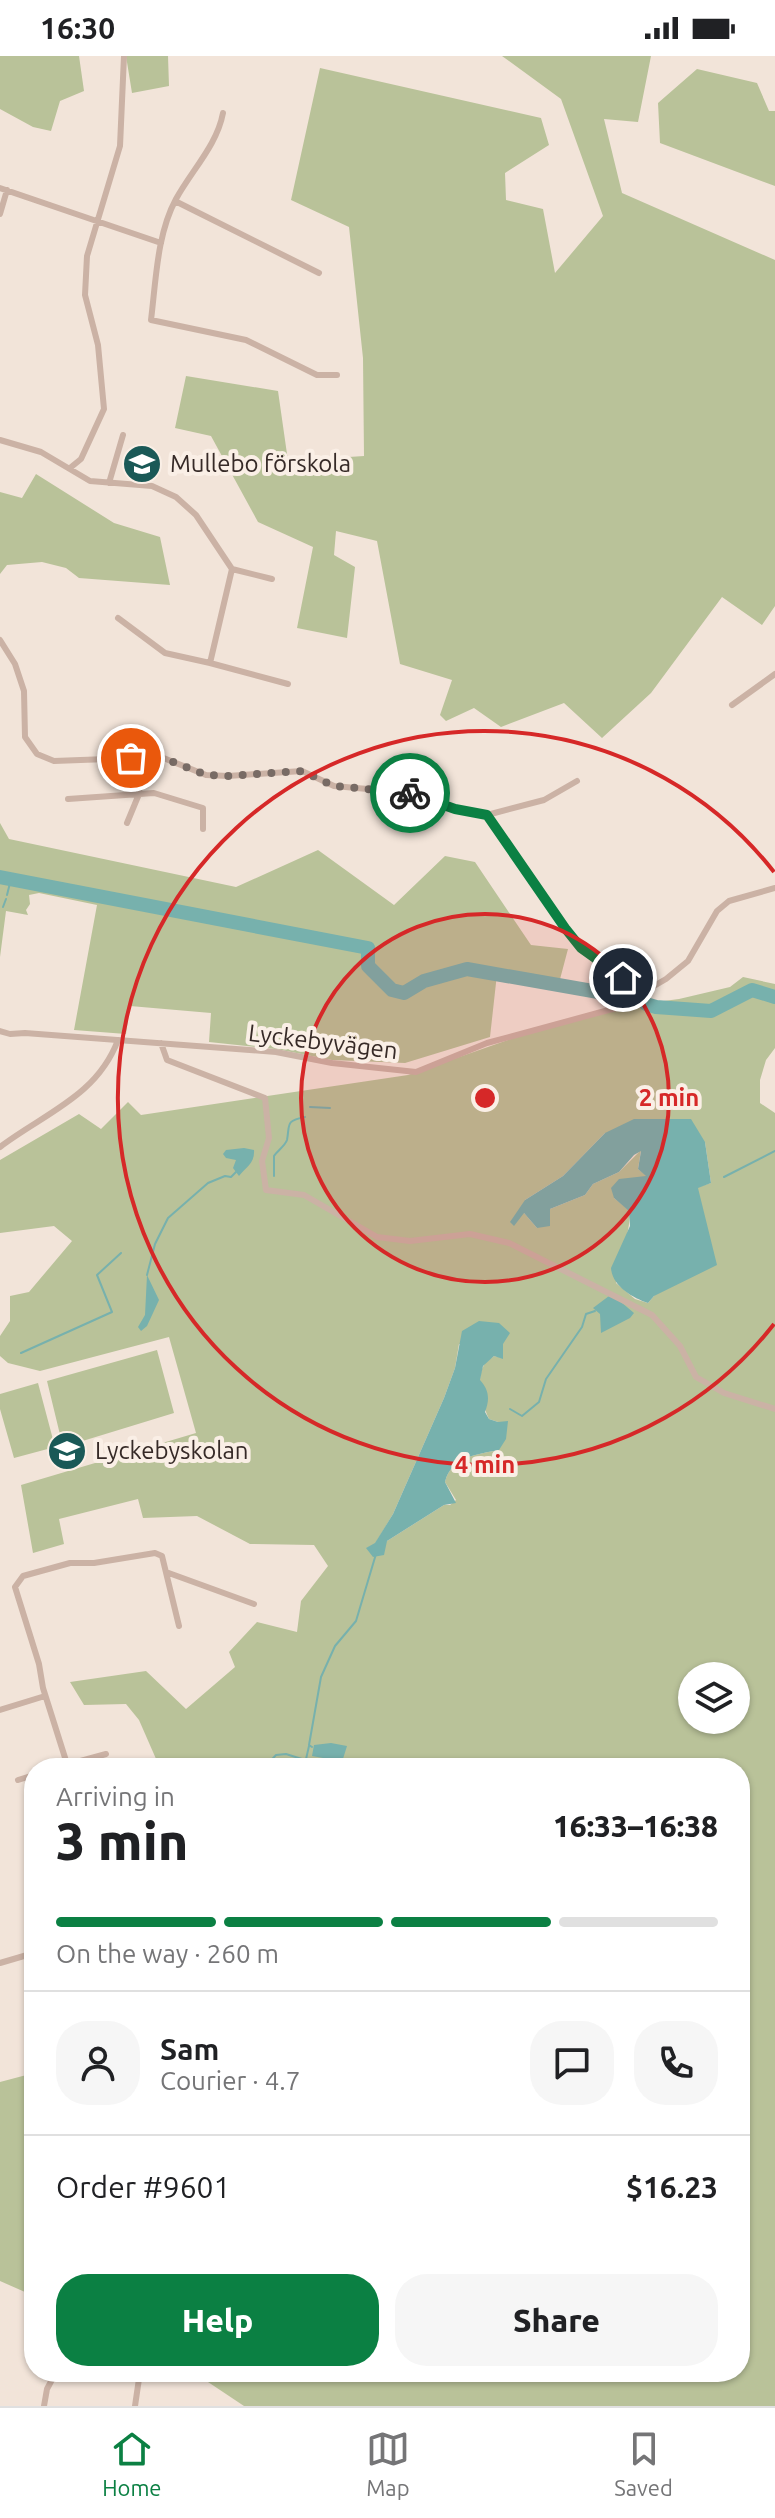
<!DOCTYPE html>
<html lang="en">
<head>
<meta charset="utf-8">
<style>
	:root { --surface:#fff; --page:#f6f6f6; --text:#202124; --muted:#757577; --line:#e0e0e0; --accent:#0b8043 }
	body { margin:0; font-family:Ubuntu,sans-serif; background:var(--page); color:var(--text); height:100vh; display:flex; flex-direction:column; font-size:30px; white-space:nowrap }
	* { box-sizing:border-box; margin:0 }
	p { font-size:26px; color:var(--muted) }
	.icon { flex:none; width:44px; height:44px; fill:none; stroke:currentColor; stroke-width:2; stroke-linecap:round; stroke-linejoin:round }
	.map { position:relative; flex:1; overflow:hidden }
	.side { position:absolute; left:24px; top:1702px; width:726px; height:624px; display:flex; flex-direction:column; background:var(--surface); border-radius:32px; box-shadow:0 2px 6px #0004 }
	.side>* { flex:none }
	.controls { position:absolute; left:678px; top:1606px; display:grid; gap:16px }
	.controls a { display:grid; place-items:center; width:72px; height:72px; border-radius:50%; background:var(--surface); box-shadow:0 2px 6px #0004; font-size:40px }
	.pin { position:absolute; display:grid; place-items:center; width:68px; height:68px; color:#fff; margin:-34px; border:4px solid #fff; border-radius:50%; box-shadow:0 2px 8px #0007 }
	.courier { position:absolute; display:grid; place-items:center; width:80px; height:80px; margin:-40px; border:6px solid #0b8043; border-radius:50%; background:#fff; color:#222; box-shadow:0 2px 10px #0007 }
	.headline em { font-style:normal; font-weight:800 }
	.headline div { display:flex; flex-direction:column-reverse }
	.headline { display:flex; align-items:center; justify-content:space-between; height:136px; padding:0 32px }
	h1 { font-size:52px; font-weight:800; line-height:60px }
	.bar { display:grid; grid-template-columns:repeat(4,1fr); gap:12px 8px; align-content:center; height:96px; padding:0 32px }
	.bar i { height:10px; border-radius:6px; background:var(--line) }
	.bar .active { background:var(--accent) }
	.bar p { grid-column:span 4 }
	.line { display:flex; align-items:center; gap:20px; padding:0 32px; border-top:2px solid var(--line) }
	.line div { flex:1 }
	.round { display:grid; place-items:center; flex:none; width:84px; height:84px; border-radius:32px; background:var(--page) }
	.action { display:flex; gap:16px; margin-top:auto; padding:16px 32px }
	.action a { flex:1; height:92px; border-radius:32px; background:var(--accent); color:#fff; font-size:32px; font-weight:800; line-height:92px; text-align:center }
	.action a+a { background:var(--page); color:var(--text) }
	.status { display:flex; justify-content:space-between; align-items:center; height:56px; padding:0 40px; background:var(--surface); direction:ltr }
	.status svg { height:22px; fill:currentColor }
	.tabs { display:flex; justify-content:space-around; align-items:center; height:112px; border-top:2px solid var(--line); background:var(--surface); font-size:22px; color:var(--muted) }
	.tabs a { display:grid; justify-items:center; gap:4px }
	.tabs .active { color:var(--accent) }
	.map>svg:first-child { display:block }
	.green { fill:#b9c299; fill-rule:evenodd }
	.water { fill:#77b1ad }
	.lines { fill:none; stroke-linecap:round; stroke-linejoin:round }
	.stream { stroke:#77b1ad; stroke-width:2 }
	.river { stroke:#77b1ad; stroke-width:14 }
	.minor { stroke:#cbb2a5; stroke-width:6 }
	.done { stroke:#786b65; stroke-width:8; stroke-dasharray:0 14.4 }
	.route { stroke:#0b8043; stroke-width:10 }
	.ring { fill:none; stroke:#d62828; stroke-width:4 }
	.labels { text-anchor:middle; stroke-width:8; stroke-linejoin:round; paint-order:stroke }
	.poi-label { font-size:24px; fill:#362a27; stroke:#faefe6; text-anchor:start }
	.street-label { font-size:24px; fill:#362a27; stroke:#faefe6 }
	.centre { fill:#d62828; stroke:#faefe6; stroke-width:4 }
	.ring-label { font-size:24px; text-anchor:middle; font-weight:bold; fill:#d62828; stroke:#faefe6; stroke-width:8; stroke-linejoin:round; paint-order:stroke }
</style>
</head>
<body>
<div class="status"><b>16:30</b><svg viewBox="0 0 49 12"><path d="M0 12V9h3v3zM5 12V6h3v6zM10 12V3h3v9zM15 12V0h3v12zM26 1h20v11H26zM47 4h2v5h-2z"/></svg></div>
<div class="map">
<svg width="775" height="2350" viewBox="0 0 775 2350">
	<rect width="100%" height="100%" fill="#f2e4d9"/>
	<path class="green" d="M0,0H79L84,35L60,45L51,75L33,71L0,53Z
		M126,0H168L169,30L132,37Z
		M502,0H651L638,66L604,63L622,137L775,204V550L762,569L722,541L651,637L602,682L564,647L501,671L474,652L446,665L440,659L452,624L400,608L377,485L336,475L334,499L355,511L347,582L297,572L313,491L258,466L211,380L175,372L186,320L278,335L288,405L364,400L363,302L349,171L291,144L320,12L541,62L549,89L505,117L506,144L543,153L555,217L603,160L561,43Z
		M697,13L757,27L769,55H775V130L660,87L658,47Z
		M36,418L114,467L160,481L170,529L79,522L66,512L42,506L7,509L0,518V436L22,442Z
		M0,767L9,783L236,831L318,794L394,849L445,800L475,806L531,889L568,893L559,927L497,918L490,981L405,1007L332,1004L276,993L209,986L211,957L130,950L126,978L74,974L97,849L39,837L29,839L30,848L26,854L28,859L6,855L0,901Z
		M743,921L775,928V992L766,1004L760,1024V1047L775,1057V2350H244L193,2316H740V1712H160L139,1664L126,1648L84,1649L70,1626L146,1615L186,1653L235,1611L229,1596L257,1566L297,1576L301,1545L328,1510L314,1489L250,1488L197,1460L143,1462L138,1443L59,1463L64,1488L33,1497L21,1429L196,1377L169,1281L40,1315L8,1307L0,1300V1280L10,1265V1240L29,1236L72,1185L54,1170L0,1177V1104L79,1058L101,1073L128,1046L141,1059L408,1019L559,966L617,951L679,943L730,931ZM605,1077L705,1086L711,1127L698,1131L654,1240L648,1247L635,1243L616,1227C620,1204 630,1177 630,1155L614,1142L647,1120L638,1113L641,1094L619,1116L593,1128L585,1139L550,1153L537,1172L524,1157L525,1144L563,1120ZM459,1288H503V1302L494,1300C491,1303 486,1305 484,1309C475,1322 483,1351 489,1363L498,1366L499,1394C478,1398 451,1401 445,1426L456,1444L450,1449H444L387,1485L367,1492L375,1488L393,1458L444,1342L455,1312ZM692,1620H736V1664H692Z
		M157,1294L174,1357L63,1391L47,1325Z
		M38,1327L55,1391L14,1402L0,1353V1338Z
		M34,2017V2240L0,2225V2026Z"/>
	<path class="water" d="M634,1063H691L705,1086L711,1127L698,1132L717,1209L654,1240L648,1247C633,1242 612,1230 611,1212L630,1170L629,1155L614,1142L611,1132L619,1123L646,1120L638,1113L641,1095L634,1099L619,1116L593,1128L585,1139L550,1153V1170L537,1172L524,1157L514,1170L510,1166L525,1144L563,1120L605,1077Z
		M244,1092L254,1094C255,1107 246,1111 239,1120L233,1112L236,1104L226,1102L223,1098L226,1094Z
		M147,1219L159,1244L147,1270L141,1275L138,1271L145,1259Z
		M609,1240L621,1246L634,1257L630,1262L601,1277L600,1258L593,1252Z
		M479,1265L499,1267L510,1277L503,1288V1303L494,1300L483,1310L480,1324C489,1334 490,1343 485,1356L489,1363L498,1366L508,1365L506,1383L499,1394C478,1398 451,1401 445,1426L456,1447L444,1449L387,1485L384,1499L373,1501L366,1492L375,1487L393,1458L444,1342L455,1312L462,1275Z
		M331,1687L347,1690L342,1706L337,1712H323L325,1710L323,1702L312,1700L314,1689Z"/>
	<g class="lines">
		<path class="stream" d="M7,839L11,823
			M3,851L6,843
			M310,1051L330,1052
			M274,1120V1100C277,1095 285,1090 287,1084C290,1068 285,1065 305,1061
			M724,1121L775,1095
			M147,1219L155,1188L168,1162L208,1127L225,1120L231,1121L237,1115
			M21,1297L112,1256L97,1219L121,1197
			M510,1353L522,1360L539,1346L546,1323L582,1271L586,1258L595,1255
			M312,1691L309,1689L321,1621L335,1590L356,1565L376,1498
			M264,1712L276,1699L286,1698L305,1704
			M304,1712L309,1690
			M365,2316L369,2321"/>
		<path class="river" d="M0,821L368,892V910L392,934L404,937L424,925L467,913L621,940
			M646,948L656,951L711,955L752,934L775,941"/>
		<path class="minor" d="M223,57C217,89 192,114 176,143C157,178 156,224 151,264L246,284L317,319H337
			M0,132L161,187
			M175,145L319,217
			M0,158L7,134
			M0,384L41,396L90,425L152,430L176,441L196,459L232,513L210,607L165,597L118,562
			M70,412L81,403L104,353L98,289L85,239L87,200L120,90L124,0
			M109,427L123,379
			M232,513L272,523
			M0,584L15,608L24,635L25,681L37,698L54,705L161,701L206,719L228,720L302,715L334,730L412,737L455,753L487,759L544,744L577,725
			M210,607L288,628
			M732,649L775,618
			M68,743L154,737L203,752V773
			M487,759L565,872L581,892L644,937
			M127,767L139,738L141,701
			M0,975L10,978L25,977L276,996L332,1007L416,1016L487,987L616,952L666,923L688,905L717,855L729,845L775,832
			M161,987L167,1004L265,1042L269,1082L262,1105L266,1134L304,1139L377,1181L410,1185L470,1178L509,1187L652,1259L680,1290L696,1321L724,1337L775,1353
			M0,1091C45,1057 97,1040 118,984
			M166,1516L254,1548
			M0,1654L45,1640
			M67,1708L43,1632L39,1608L15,1531L23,1520L70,1507H94L155,1497L162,1500L179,1570
			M55,1712L106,1698
			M18,1724L34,1719
			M0,1907L34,1897
			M44,2350L47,2333L56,2316
			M135,2350L140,2316"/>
	</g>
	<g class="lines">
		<path class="done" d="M131,702L161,701L206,719L228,720L302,715L334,730L410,737"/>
		<path class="route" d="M410,737L455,753L487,759L565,872L581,892L623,922"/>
	</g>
	<circle cx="485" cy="1042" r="184" fill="#d62828" fill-opacity=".12"/>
	<g class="ring">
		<circle cx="485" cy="1042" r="184"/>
		<path d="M774 1268A367 367 0 1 1 774 816"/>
	</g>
	<defs>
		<symbol id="school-disc" viewBox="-11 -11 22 22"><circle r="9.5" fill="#1a5957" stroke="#faefe6"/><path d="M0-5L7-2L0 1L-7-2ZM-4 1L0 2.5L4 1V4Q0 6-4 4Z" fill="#fff"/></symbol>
	</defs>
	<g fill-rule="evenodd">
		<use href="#school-disc" x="120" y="386" width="44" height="44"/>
		<use href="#school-disc" x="45" y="1373" width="44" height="44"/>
	</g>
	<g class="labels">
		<g class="poi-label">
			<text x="170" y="416">Mullebo förskola</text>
			<text x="95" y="1403">Lyckebyskolan</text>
		</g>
		<g class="street-label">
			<text transform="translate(323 986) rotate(7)" y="8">Lyckebyvägen</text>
		</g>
	</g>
	<circle cx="485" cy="1042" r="12" class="centre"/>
	<g class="ring-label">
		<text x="669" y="1050">2 min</text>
		<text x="485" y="1417">4 min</text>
	</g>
</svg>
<div class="controls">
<a><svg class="icon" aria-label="layers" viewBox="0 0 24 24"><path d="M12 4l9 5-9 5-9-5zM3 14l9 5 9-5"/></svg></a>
</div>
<div class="pin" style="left:131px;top:702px;background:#ea580c"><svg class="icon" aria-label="bag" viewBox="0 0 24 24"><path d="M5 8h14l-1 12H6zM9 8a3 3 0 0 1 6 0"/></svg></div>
<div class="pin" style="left:623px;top:922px;background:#1f2937"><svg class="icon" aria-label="home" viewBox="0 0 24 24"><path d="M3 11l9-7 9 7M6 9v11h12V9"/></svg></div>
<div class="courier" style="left:410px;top:737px"><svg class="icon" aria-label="bike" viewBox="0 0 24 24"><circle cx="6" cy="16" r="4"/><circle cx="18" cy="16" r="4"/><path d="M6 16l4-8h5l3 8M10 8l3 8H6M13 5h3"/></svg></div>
<section class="side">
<div class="headline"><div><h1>3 min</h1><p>Arriving in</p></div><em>16:33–16:38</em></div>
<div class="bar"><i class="active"></i><i class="active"></i><i class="active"></i><i></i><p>On the way · 260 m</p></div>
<div class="line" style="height:144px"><a class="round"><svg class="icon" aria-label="person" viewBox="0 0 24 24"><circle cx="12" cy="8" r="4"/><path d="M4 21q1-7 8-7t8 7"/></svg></a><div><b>Sam</b><p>Courier · 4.7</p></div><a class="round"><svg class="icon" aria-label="chat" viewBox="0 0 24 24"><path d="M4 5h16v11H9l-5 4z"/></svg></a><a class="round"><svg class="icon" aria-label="phone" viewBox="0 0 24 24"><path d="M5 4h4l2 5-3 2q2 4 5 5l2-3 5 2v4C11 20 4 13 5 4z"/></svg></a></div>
<div class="line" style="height:104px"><div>Order #9601</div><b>$16.23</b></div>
<div class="action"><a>Help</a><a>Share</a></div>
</section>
</div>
<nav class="tabs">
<a class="active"><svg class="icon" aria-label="home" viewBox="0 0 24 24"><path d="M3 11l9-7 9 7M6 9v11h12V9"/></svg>Home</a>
<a><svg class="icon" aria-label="map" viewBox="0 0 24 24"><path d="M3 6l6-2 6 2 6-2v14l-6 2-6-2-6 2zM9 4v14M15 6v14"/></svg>Map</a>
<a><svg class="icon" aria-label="saved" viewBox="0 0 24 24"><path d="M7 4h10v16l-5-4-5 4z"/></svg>Saved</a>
</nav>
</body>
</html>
